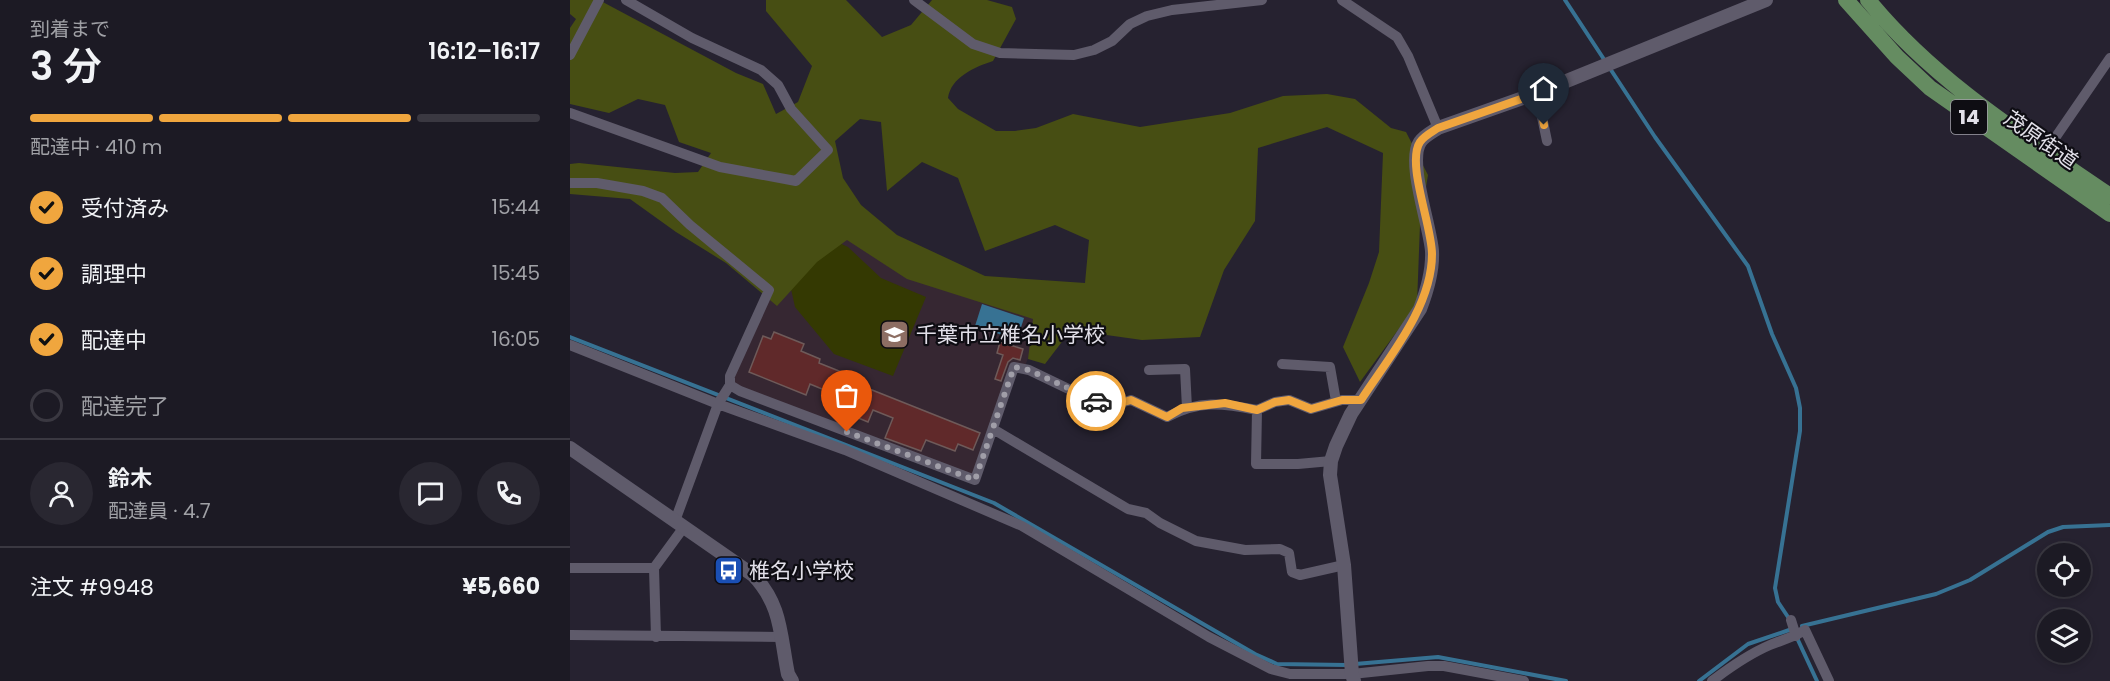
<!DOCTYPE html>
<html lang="ja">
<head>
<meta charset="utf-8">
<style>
	:root { --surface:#1c1a24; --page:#292731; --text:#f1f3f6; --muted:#a0a1a6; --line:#3a3841; --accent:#f0a63e }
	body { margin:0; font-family:Poppins,"Noto Sans JP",sans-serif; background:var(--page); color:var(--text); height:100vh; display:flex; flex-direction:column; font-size:22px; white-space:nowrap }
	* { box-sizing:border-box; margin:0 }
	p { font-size:20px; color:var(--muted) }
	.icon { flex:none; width:33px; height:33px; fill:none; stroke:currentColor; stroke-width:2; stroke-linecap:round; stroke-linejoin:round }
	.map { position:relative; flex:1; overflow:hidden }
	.panel { display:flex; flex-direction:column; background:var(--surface); width:570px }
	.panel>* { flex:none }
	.controls { position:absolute; left:1467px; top:543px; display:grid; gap:12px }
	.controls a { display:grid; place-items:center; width:54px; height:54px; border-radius:50%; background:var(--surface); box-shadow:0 3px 9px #0003,0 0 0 2px var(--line); font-size:30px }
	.pin { position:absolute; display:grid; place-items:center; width:51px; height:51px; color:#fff; margin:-62px -26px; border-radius:50% 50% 50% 0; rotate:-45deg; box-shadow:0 0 6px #0007 }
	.pin .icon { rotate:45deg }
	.courier { position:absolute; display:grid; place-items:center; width:60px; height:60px; margin:-30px; border:4px solid #f0a63e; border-radius:50%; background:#fff; color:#222; box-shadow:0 2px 8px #0007 }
	.summary em { font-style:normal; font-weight:600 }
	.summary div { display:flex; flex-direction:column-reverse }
	.summary { display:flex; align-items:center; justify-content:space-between; height:102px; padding:0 30px }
	h1 { font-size:39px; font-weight:600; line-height:45px }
	.bar { display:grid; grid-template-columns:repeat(4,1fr); gap:9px 6px; align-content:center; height:72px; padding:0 30px }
	.bar i { height:8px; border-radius:4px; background:var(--line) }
	.bar .active { background:var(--accent) }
	.bar p { grid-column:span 4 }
	.line { display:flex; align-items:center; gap:15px; padding:0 30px; border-top:2px solid var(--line) }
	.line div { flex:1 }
	.round { display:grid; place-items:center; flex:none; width:63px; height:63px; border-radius:32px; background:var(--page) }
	ol { padding:0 30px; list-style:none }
	li { display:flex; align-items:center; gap:18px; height:66px }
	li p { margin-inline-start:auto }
	li .icon { padding:6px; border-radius:50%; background:var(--accent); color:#111; stroke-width:4 }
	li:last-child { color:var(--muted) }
	li i { width:33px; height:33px; border:3px solid var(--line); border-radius:50% }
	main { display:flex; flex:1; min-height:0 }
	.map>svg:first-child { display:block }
	.education { fill:#362732 }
	.green { fill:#343902 }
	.forest { fill:#474e13; fill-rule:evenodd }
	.water { fill:#377293 }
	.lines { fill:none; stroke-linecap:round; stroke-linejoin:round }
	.stream { stroke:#377293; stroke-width:4 }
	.building { fill:#60292a; stroke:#6e5a59; stroke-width:1.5 }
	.minor { stroke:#5f5b6b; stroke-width:10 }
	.tertiary { stroke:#5f5b6b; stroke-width:14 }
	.primary { stroke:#658c61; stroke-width:16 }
	.done { stroke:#a09ea8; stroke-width:6; stroke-dasharray:0 10.8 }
	.route { stroke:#f0a63e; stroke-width:8 }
	.labels { text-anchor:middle; stroke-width:4.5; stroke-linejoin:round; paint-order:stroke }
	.shield { fill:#0e0d13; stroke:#a2a1a9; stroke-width:1.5 }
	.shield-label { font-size:20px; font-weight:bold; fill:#e2e0e9 }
	.street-label { font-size:21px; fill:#e2e0e9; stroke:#0e0d13 }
	.poi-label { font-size:21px; fill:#e2e0e9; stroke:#0e0d13; text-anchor:start }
</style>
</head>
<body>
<main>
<section class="panel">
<div class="summary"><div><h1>3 分</h1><p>到着まで</p></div><em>16:12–16:17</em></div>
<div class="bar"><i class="active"></i><i class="active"></i><i class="active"></i><i></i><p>配達中 · 410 m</p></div>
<ol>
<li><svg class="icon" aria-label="check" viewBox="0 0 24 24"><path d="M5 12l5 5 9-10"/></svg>受付済み<p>15:44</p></li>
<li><svg class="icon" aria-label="check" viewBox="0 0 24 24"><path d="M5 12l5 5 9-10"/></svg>調理中<p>15:45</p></li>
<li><svg class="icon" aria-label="check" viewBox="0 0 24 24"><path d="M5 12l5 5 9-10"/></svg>配達中<p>16:05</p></li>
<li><i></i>配達完了</li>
</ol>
<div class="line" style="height:108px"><a class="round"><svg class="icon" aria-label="person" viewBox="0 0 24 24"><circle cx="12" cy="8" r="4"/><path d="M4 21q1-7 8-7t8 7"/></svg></a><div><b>鈴木</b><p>配達員 · 4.7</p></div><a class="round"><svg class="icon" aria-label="chat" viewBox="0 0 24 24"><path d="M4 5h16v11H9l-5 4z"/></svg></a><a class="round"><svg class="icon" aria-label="phone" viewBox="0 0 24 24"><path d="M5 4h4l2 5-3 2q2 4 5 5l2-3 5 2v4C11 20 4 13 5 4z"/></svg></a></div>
<div class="line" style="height:78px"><div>注文 #9948</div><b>¥5,660</b></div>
</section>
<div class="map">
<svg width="1540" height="681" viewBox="0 0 1540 681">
	<rect width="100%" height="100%" fill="#262230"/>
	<path class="education" d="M244,206L477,311L455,366L444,362L405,474L398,475L164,384L162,376Z"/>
	<path class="green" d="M261,239L278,247L311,278L356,297L323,376L264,354L225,307L221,289Z"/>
	<path class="forest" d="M0,0H29L166,73L193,84L206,114L228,102L242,66L196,11V0H276L312,37L341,25L362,0H417L442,7L446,19L423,61C405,67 381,77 378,98L388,109L426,131H445L466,128L503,114L570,127L660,113L713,96L757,94L785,99L821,128L836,132L858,175L850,225L847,304L790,382L773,347L799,283L809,252L813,153L757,127L688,148L685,221L654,270L630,337L572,340L501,330L475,364L458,359L463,319L337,279L277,240L247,262L207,306L156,263L106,232L60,199L0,194V164L9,163L105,173L128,172L141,153L109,142L95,105L68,99L39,113L0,104V28L6,19L0,14ZM290,119L311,122L317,191L352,162L388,178L415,251L485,225L519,240L515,283L415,276L327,235L291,205L273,178L265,141Z"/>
	<path class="water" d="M412,304L454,318L447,340L405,326Z"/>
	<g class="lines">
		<path class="stream" d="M995,0L1085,137L1178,266L1202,334L1226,388L1230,408V431L1205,588L1208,602L1220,620
			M0,337L424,503L685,654L707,664L777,665
			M1232,626L1366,594L1400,580L1478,532L1493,527L1540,525
			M1227,638L1247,681
			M785,664L868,657L996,681
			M1129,681L1178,644L1222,629"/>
	</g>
	<path class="building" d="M204,332L234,344L231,351L250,359L249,363L284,377L282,382L410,433L403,450L388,444L385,451L356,440L351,451L315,438L323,418L303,410L298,422L281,415L286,403L240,384L236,395L179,372L193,336L201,339Z
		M430,342L453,349L450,360L443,358L438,362L431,381L425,379L433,355L427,353Z"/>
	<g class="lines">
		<path class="minor" d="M344,0L403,44L430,53L504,55L524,50L542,41L560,24L577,16L602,10L692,0
			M772,0L827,37L838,56L868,128
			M0,55L29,0
			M967,93L977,141
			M0,113L150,167L226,181L258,150L221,109L208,85L191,70L122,38L56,0
			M1472,157L1540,58
			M0,183H27L73,191L92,198L120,225L199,290L160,376V385L170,391L405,480L444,367L459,370L536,407L561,400L597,417C629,400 652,403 687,410L686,464H728L761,461
			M0,345L148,404L275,450L452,526L639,637L701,669L720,674H782L858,666H874L954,681
			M712,364L760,367L766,401
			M579,370L615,369L617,408
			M687,410L705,402L719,400L741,409L772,400H791
			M423,429L558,509L576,513L590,523L626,541L675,550L710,549L719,553L722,572L730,575L774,565
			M105,521L148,404L160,385
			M0,568H84
			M1221,620L1226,636
			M0,635L212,637
			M86,637L84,568L114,527
			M1142,681C1159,668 1179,654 1200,645C1212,640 1224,637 1235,630L1259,681"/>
		<path class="tertiary" d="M0,448L183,575C212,605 210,635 218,674L222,681
			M784,681L782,674L774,565L760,475L761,461L766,446L781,414L850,309C857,291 863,271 862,251C860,225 837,162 850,142C854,136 862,132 868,128L967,93L1196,0"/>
		<path class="primary" d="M1276,0L1327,57L1360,88L1540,214
			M1298,0C1364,81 1454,137 1540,196"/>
	</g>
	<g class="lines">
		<path class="done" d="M277,432L405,480L444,367L459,370L526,401"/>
		<path class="route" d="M526,401L536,407L561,400L597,417L612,408L655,403L687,410L705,402L719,400L741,409L772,400H791C819,357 862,307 862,254C862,226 836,163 850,142C854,136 862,132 868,128L968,93L974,125"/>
	</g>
	<defs>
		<symbol id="school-square" viewBox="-11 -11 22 22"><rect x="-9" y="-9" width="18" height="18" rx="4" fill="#8d6e63" stroke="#0e0d13"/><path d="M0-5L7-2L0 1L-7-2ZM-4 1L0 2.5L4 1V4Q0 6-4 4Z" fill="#fff"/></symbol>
		<symbol id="bus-square" viewBox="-11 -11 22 22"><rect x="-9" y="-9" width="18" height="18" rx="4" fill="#1a4fb4" stroke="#0e0d13"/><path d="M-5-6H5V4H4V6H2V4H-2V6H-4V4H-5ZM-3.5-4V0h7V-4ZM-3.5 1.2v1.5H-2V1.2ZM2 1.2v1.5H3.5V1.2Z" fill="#fff"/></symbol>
	</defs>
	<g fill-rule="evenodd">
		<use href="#school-square" x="308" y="318" width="33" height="33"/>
		<use href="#bus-square" x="142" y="554" width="33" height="33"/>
	</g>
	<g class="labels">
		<rect class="shield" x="1381" y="100" width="36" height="34" rx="4.5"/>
		<g class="shield-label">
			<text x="1399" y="124">14</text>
		</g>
		<g class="street-label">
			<text transform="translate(1471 140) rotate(35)" y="7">茂原街道</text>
		</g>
		<g class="poi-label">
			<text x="346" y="342">千葉市立椎名小学校</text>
			<text x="179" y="578">椎名小学校</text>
		</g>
	</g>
</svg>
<div class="controls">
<a><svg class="icon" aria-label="locate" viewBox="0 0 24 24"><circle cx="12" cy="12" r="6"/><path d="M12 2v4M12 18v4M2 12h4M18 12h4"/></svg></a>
<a><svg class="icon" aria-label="layers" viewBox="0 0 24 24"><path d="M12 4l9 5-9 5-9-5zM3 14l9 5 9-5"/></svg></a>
</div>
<div class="pin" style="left:277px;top:432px;background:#ea580c"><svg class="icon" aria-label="bag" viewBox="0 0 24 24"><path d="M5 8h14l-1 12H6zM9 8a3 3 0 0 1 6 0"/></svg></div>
<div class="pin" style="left:974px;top:125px;background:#1f2937"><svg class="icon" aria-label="home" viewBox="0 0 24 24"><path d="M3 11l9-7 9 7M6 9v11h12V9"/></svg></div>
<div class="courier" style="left:526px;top:401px"><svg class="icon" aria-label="car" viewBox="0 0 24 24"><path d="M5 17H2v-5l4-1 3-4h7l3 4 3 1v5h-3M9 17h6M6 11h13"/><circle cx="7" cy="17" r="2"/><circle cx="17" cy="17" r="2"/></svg></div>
</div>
</main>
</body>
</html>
